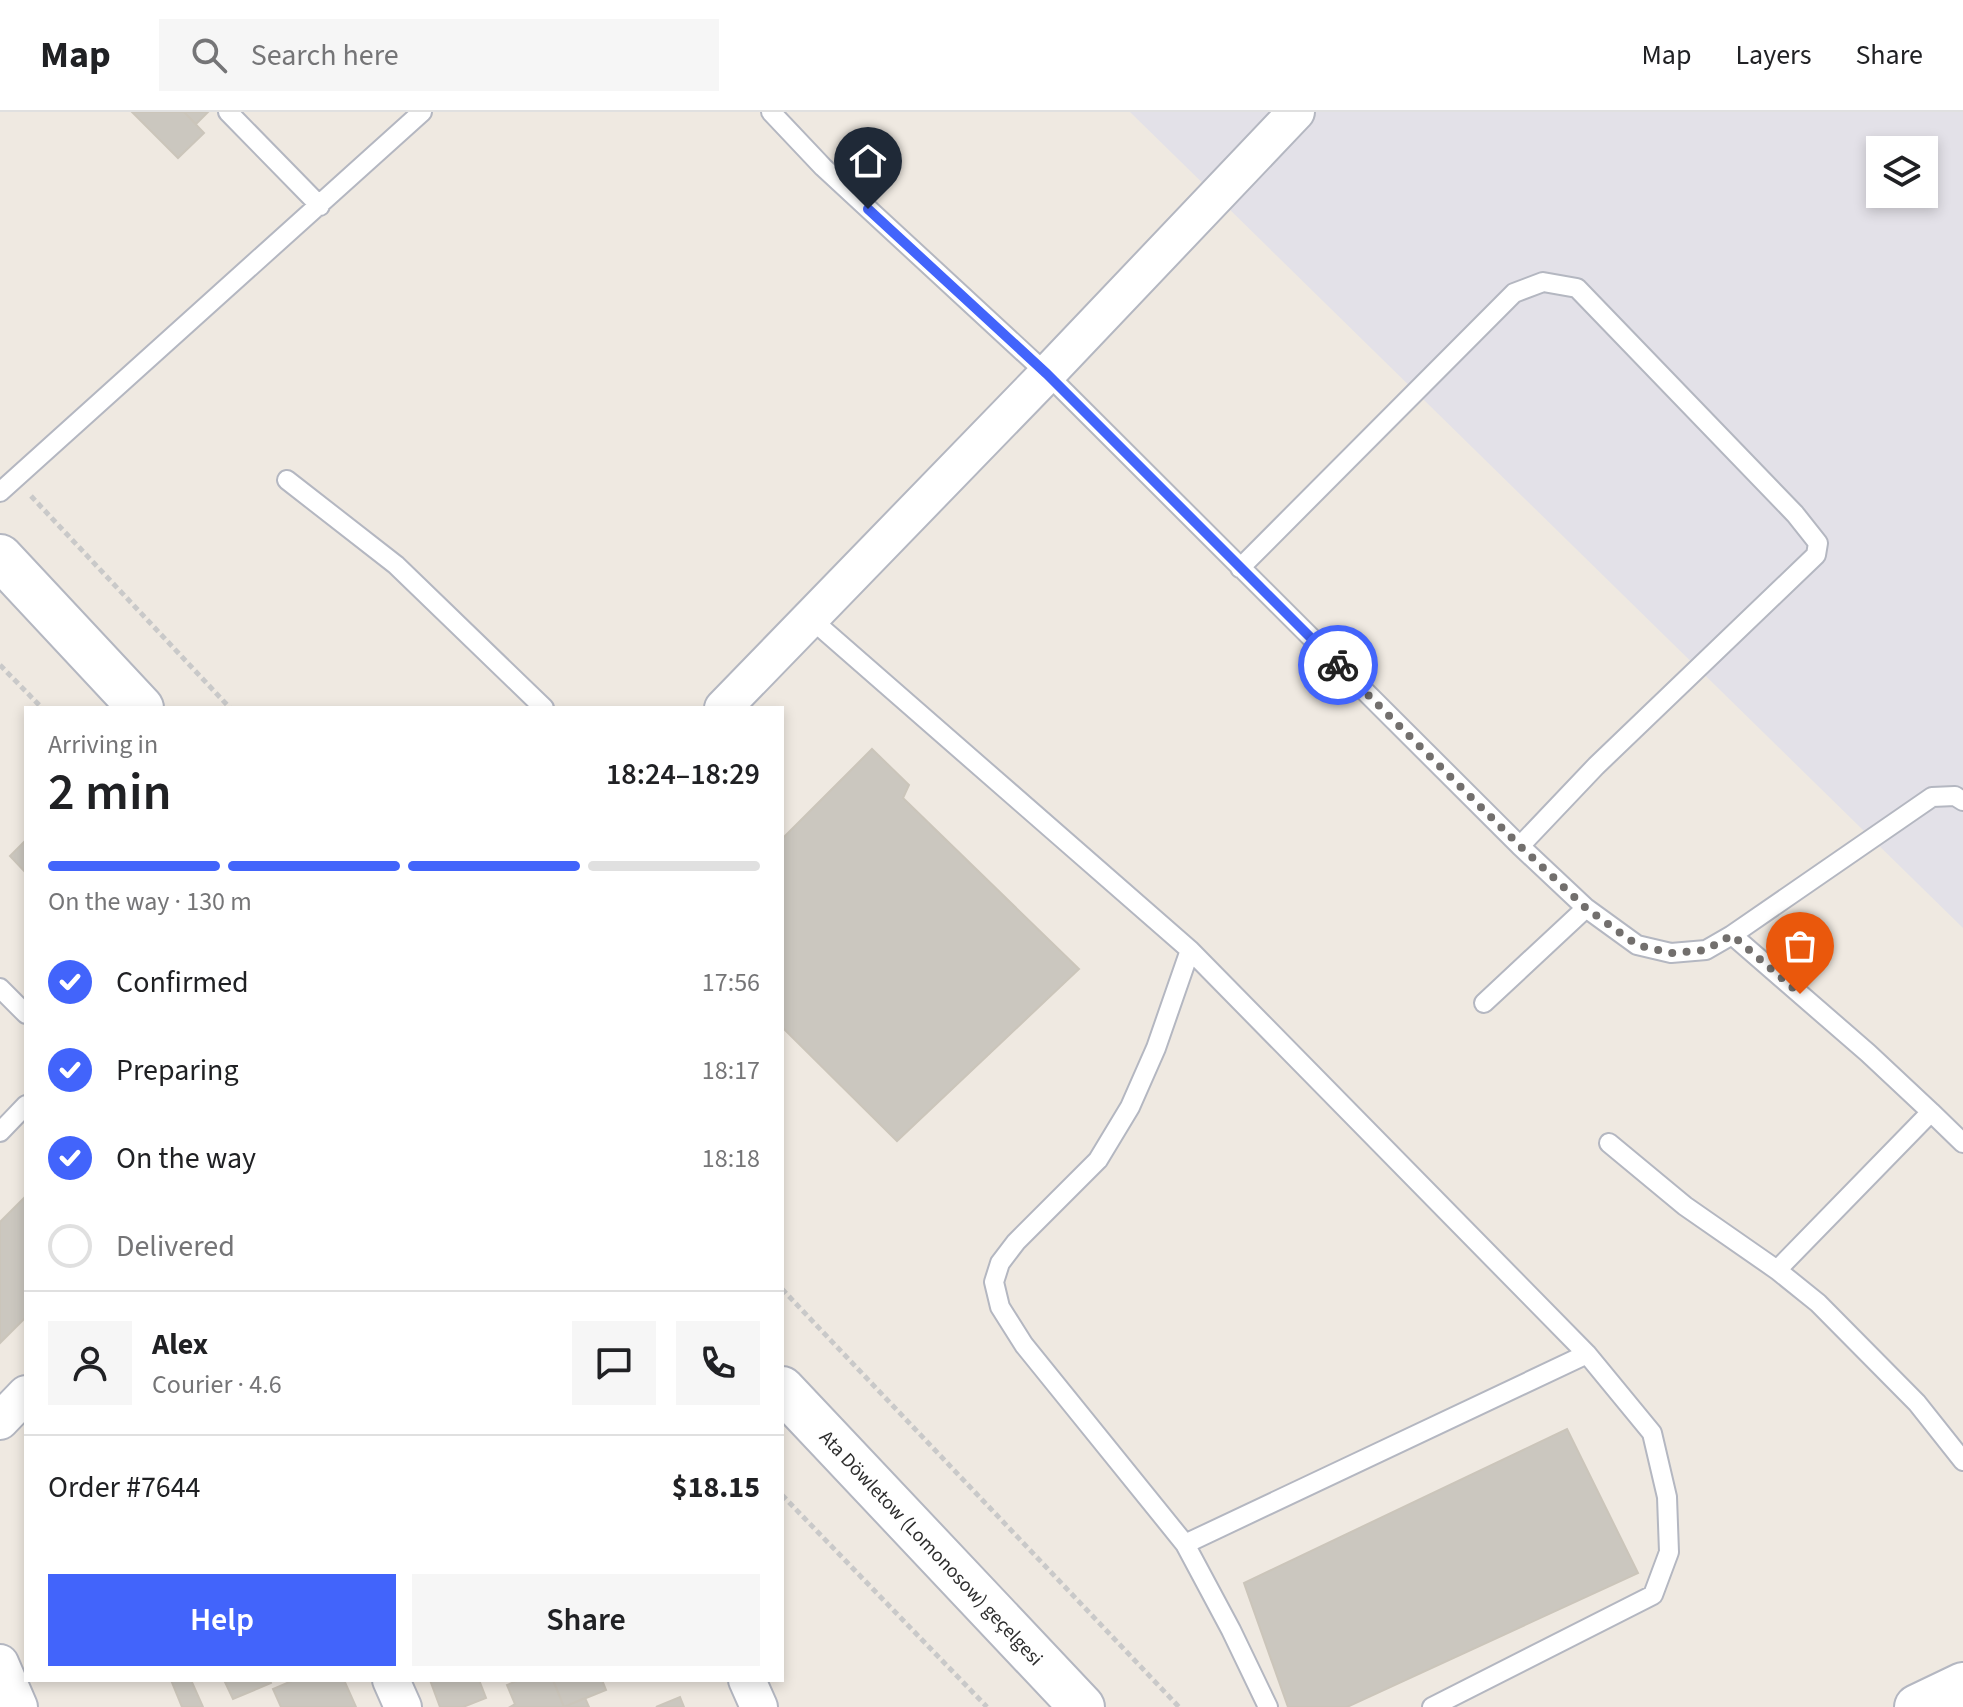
<!DOCTYPE html>
<html lang="en">
<head>
<meta charset="utf-8">
<style>
	:root { --surface:#fff; --page:#f6f6f6; --text:#202124; --muted:#757577; --line:#e0e0e0; --accent:#4264fb }
	body { margin:0; font-family:"Source Sans 3",sans-serif; background:var(--page); color:var(--text); height:100vh; display:flex; flex-direction:column; font-size:30px; white-space:nowrap }
	* { box-sizing:border-box; margin:0 }
	p { font-size:26px; color:var(--muted) }
	.icon { flex:none; width:44px; height:44px; fill:none; stroke:currentColor; stroke-width:2; stroke-linecap:round; stroke-linejoin:round }
	.map { position:relative; flex:1; overflow:hidden }
	.panel { position:absolute; left:24px; top:594px; width:760px; height:976px; display:flex; flex-direction:column; background:var(--surface); border-radius:0px; box-shadow:0 4px 12px #0003 }
	.panel>* { flex:none }
	.buttons { position:absolute; left:1866px; top:24px; display:grid; gap:16px }
	.buttons a { display:grid; place-items:center; width:72px; height:72px; border-radius:0px; background:var(--surface); box-shadow:0 4px 12px #0003; font-size:40px }
	.pin { position:absolute; display:grid; place-items:center; width:68px; height:68px; color:#fff; margin:-82px -34px; border-radius:50% 50% 50% 0; rotate:-45deg; box-shadow:0 0 8px #0007 }
	.pin .icon { rotate:45deg }
	.courier { position:absolute; display:grid; place-items:center; width:80px; height:80px; margin:-40px; border:6px solid #4264fb; border-radius:50%; background:#fff; color:#222; box-shadow:0 2px 10px #0007 }
	.overview em { font-style:normal; font-weight:600 }
	.overview div { display:flex; flex-direction:column-reverse }
	.overview { display:flex; align-items:center; justify-content:space-between; height:136px; padding:0 24px }
	h1 { font-size:52px; font-weight:600; line-height:60px }
	.bar { display:grid; grid-template-columns:repeat(4,1fr); gap:12px 8px; align-content:center; height:96px; padding:0 24px }
	.bar i { height:10px; border-radius:6px; background:var(--line) }
	.bar .active { background:var(--accent) }
	.bar p { grid-column:span 4 }
	.line { display:flex; align-items:center; gap:20px; padding:0 24px; border-top:2px solid var(--line) }
	.line div { flex:1 }
	.round { display:grid; place-items:center; flex:none; width:84px; height:84px; border-radius:0px; background:var(--page) }
	ol { padding:0 24px; list-style:none }
	li { display:flex; align-items:center; gap:24px; height:88px }
	li p { margin-inline-start:auto }
	li .icon { padding:8px; border-radius:50%; background:var(--accent); color:#fff; stroke-width:4 }
	li:last-child { color:var(--muted) }
	li i { width:44px; height:44px; border:4px solid var(--line); border-radius:50% }
	.cta { display:flex; gap:16px; margin-top:auto; padding:16px 24px }
	.cta a { flex:1; height:92px; border-radius:0px; background:var(--accent); color:#fff; font-size:32px; font-weight:600; line-height:92px; text-align:center }
	.cta a+a { background:var(--page); color:var(--text) }
	header { display:flex; align-items:center; gap:48px; box-sizing:border-box; height:112px; padding:0 40px; background:var(--surface); border-bottom:2px solid var(--line) }
	header strong { font-size:38px }
	nav { display:flex; gap:44px; margin-inline-start:auto; font-size:28px }
	.search { width:560px; height:72px; background:var(--page); display:flex; align-items:center; gap:20px; box-sizing:border-box; padding:0 28px; border-radius:0px; color:var(--muted); font-size:30px }
	.map>svg:first-child { display:block }
	.industrial { fill:#e3e1e8; fill-rule:evenodd }
	.building { fill:#cbc7bf; stroke:#cbc5ba; stroke-width:2 }
	.lines { fill:none; stroke-linecap:round; stroke-linejoin:round }
	.service-casing { stroke:#b4b7c1; stroke-width:22 }
	.minor-casing { stroke:#b4b7c1; stroke-width:40 }
	.tertiary-casing { stroke:#b4b7c1; stroke-width:48 }
	.path { stroke:#c9c9c9; stroke-width:5; stroke-dasharray:6 4; stroke-linecap:butt }
	.service { stroke:#fff; stroke-width:18 }
	.minor { stroke:#fff; stroke-width:36 }
	.tertiary { stroke:#fff; stroke-width:44 }
	.done { stroke:#726f6d; stroke-width:8; stroke-dasharray:0 14.4 }
	.route { stroke:#4264fb; stroke-width:10 }
	.labels { text-anchor:middle; stroke-width:7; stroke-linejoin:round; paint-order:stroke }
	.street-label { font-size:20px; fill:#2e2e2e; stroke:#fff }
</style>
</head>
<body>
<header>
<strong>Map</strong>
<div class="search"><svg class="icon" aria-label="search" viewBox="0 0 24 24"><circle cx="10" cy="10" r="6"/><path d="M15 15l6 6"/></svg>Search here</div>
<nav><a>Map</a><a>Layers</a><a>Share</a></nav>
</header>
<div class="map">
<svg width="1963" height="1595" viewBox="0 0 1963 1595">
	<rect width="100%" height="100%" fill="#efe9e1"/>
	<path class="industrial" d="M1130,0H1963V816ZM1880,38H1924V82H1880Z"/>
	<path class="building" d="M132,0H184L204,21L178,46Z
		M184,0H208L196,12Z
		M872,637L909,673L903,686L1079,857L897,1029L782,915V727Z
		M26,728V761L10,744Z
		M26,1084V1205L0,1231V1110Z
		M1567,1317L1638,1461L1347,1595H1288L1244,1471Z
		M171,1568H191L203,1595H182Z
		M224,1568H270L271,1571L233,1587Z
		M294,1568H344L356,1595H281L273,1577Z
		M430,1568H479L486,1586L463,1595H440Z
		M519,1568H553L564,1595H510L515,1592L507,1573Z
		M553,1568H602L606,1578L564,1595Z
		M680,1585L684,1595H656Z
		M585,1586L589,1595H564Z"/>
	<g class="lines">
		<defs>
			<path id="service" d="M228,0L320,94
				M771,0L823,55L1047,262L1520,734L1586,796L1637,833L1671,841L1706,838L1732,823L1868,941L1931,1000L1777,1158
				M287,368L396,453L544,596
				M0,380L422,0
				M1240,456L1514,181L1543,170L1577,176L1795,402L1818,431L1816,443L1596,654L1520,734
				M810,506L1190,838L1587,1242L1652,1321L1667,1385L1669,1440L1653,1483L1432,1595
				M1732,823L1932,685L1955,684L1963,689
				M1190,838L1156,936L1130,995L1098,1048L1016,1130L1000,1151L994,1170L1000,1195L1024,1233L1185,1432L1231,1518L1268,1595
				M0,876L26,902
				M1484,891L1586,796
				M1931,1000L1963,1031
				M0,1020L26,993
				M1609,1031L1685,1094L1777,1158L1818,1191L1917,1291L1963,1349
				M1185,1432L1587,1242"/>
			<path id="minor" d="M723,596L1047,262L1296,0
				M0,1309L26,1282
				M0,1551L19,1595
				M391,1568L403,1595
				M747,1568L759,1595"/>
			<g id="tertiary">
				<path d="M0,445L141,596"/>
				<path id="s1" d="M782,1277L1082,1595"/>
				<path d="M1917,1595L1963,1573"/>
			</g>
		</defs>
		<use href="#service" class="service-casing"/>
		<use href="#minor" class="minor-casing"/>
		<use href="#tertiary" class="tertiary-casing"/>
		<path class="path" d="M31,384L230,596
			M0,553L42,596
			M782,1177L1179,1595
			M782,1383L987,1595"/>
		<use href="#service" class="service"/>
		<use href="#minor" class="minor"/>
		<use href="#tertiary" class="tertiary"/>
	</g>
	<g class="lines">
		<path class="done" d="M1338,553L1520,734L1586,796L1637,833L1671,841L1706,838L1732,823L1800,882"/>
		<path class="route" d="M868,97L1047,262L1338,553"/>
	</g>
	<g class="labels">
		<g class="street-label">
			<text dy="7" stroke="none"><textPath href="#s1" startOffset="218">Ata Döwletow (Lomonosow) geçelgesi</textPath></text>
		</g>
	</g>
</svg>
<div class="buttons">
<a><svg class="icon" aria-label="layers" viewBox="0 0 24 24"><path d="M12 4l9 5-9 5-9-5zM3 14l9 5 9-5"/></svg></a>
</div>
<div class="pin" style="left:1800px;top:882px;background:#ea580c"><svg class="icon" aria-label="bag" viewBox="0 0 24 24"><path d="M5 8h14l-1 12H6zM9 8a3 3 0 0 1 6 0"/></svg></div>
<div class="pin" style="left:868px;top:97px;background:#1f2937"><svg class="icon" aria-label="home" viewBox="0 0 24 24"><path d="M3 11l9-7 9 7M6 9v11h12V9"/></svg></div>
<div class="courier" style="left:1338px;top:553px"><svg class="icon" aria-label="bike" viewBox="0 0 24 24"><circle cx="6" cy="16" r="4"/><circle cx="18" cy="16" r="4"/><path d="M6 16l4-8h5l3 8M10 8l3 8H6M13 5h3"/></svg></div>
<section class="panel">
<div class="overview"><div><h1>2 min</h1><p>Arriving in</p></div><em>18:24–18:29</em></div>
<div class="bar"><i class="active"></i><i class="active"></i><i class="active"></i><i></i><p>On the way · 130 m</p></div>
<ol>
<li><svg class="icon" aria-label="check" viewBox="0 0 24 24"><path d="M5 12l5 5 9-10"/></svg>Confirmed<p>17:56</p></li>
<li><svg class="icon" aria-label="check" viewBox="0 0 24 24"><path d="M5 12l5 5 9-10"/></svg>Preparing<p>18:17</p></li>
<li><svg class="icon" aria-label="check" viewBox="0 0 24 24"><path d="M5 12l5 5 9-10"/></svg>On the way<p>18:18</p></li>
<li><i></i>Delivered</li>
</ol>
<div class="line" style="height:144px"><a class="round"><svg class="icon" aria-label="person" viewBox="0 0 24 24"><circle cx="12" cy="8" r="4"/><path d="M4 21q1-7 8-7t8 7"/></svg></a><div><b>Alex</b><p>Courier · 4.6</p></div><a class="round"><svg class="icon" aria-label="chat" viewBox="0 0 24 24"><path d="M4 5h16v11H9l-5 4z"/></svg></a><a class="round"><svg class="icon" aria-label="phone" viewBox="0 0 24 24"><path d="M5 4h4l2 5-3 2q2 4 5 5l2-3 5 2v4C11 20 4 13 5 4z"/></svg></a></div>
<div class="line" style="height:104px"><div>Order #7644</div><b>$18.15</b></div>
<div class="cta"><a>Help</a><a>Share</a></div>
</section>
</div>
</body>
</html>
